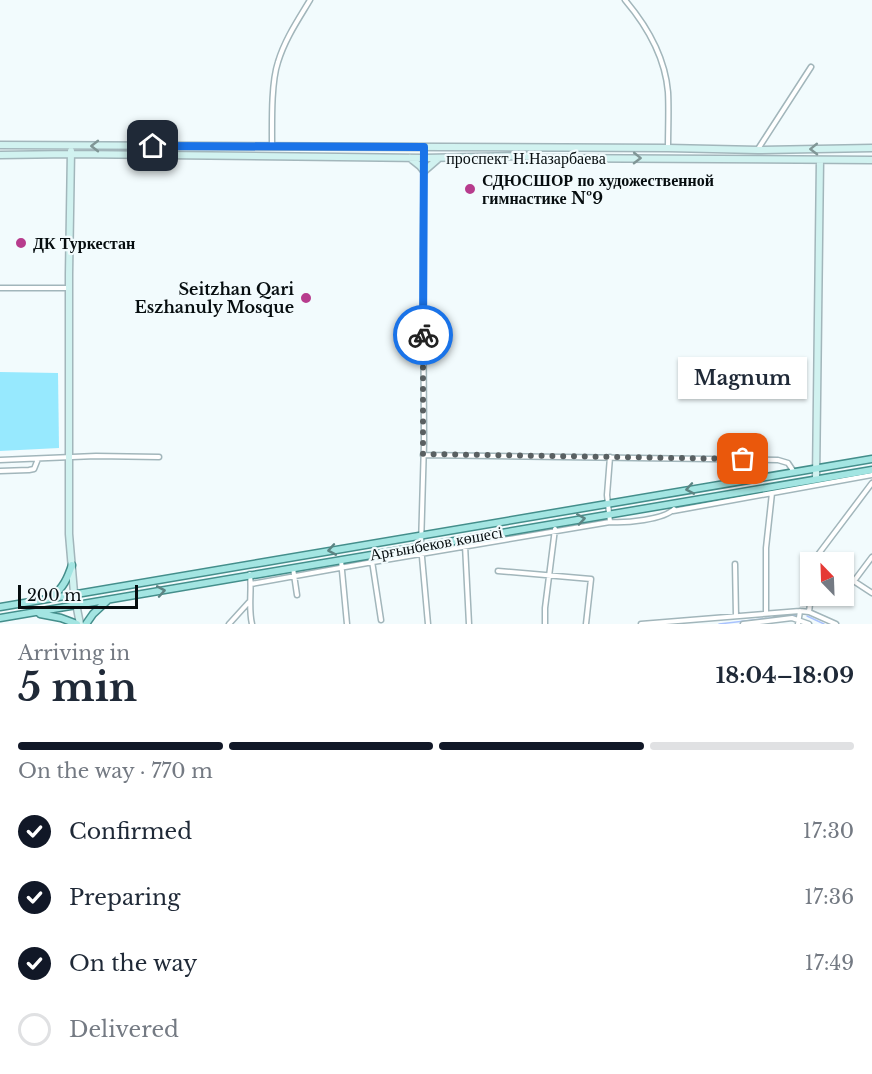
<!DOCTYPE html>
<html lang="en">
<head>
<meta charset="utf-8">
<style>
	:root { --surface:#fff; --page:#f6f6f7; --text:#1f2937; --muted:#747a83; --line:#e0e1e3; --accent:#111827 }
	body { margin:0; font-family:"Libre Baskerville",serif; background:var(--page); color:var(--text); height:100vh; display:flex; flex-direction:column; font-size:22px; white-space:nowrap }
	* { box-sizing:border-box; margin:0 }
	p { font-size:20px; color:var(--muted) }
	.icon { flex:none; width:33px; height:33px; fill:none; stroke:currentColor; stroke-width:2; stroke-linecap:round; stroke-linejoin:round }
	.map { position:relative; height:624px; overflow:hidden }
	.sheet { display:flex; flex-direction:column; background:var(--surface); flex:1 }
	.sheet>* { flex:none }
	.needle { width:39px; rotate:337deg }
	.tools { position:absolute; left:800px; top:552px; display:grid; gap:12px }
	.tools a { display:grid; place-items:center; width:54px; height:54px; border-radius:0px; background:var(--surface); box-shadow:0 2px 4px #0004; font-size:30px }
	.scale { position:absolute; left:18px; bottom:15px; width:120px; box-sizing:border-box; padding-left:6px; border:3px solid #060d0f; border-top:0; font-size:16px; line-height:21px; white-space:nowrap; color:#060d0f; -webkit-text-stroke:4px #f2fbfd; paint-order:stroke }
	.pin { position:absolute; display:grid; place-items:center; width:51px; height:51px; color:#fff; margin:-26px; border-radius:12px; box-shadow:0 3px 9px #0006 }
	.courier { position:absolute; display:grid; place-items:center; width:60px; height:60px; margin:-30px; border:4px solid #1a73e8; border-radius:50%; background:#fff; color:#222; box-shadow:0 2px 8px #0007 }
	.bubble { position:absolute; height:42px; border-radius:0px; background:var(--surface); box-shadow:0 2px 4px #0004; font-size:20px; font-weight:700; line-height:42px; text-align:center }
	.overview em { font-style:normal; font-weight:700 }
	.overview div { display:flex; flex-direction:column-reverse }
	.overview { display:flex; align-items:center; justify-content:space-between; height:102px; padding:0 18px }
	h1 { font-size:39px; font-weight:700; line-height:45px }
	.bar { display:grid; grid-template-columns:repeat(4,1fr); gap:9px 6px; align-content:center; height:72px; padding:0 18px }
	.bar i { height:8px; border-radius:4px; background:var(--line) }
	.bar .selected { background:var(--accent) }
	.bar p { grid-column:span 4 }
	ol { padding:0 18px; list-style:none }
	li { display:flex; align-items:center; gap:18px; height:66px }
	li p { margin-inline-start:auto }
	li .icon { padding:6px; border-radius:50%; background:var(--accent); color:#fff; stroke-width:4 }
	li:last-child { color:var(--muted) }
	li i { width:33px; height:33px; border:3px solid var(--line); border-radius:50% }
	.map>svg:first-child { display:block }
	.green { fill:#97e9fe }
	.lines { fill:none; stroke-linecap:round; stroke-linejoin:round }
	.stream { stroke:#a9c2fe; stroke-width:1.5 }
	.street-casing { stroke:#a2b6bb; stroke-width:7 }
	.secondary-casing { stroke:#a2b6bb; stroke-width:9 }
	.primary-casing { stroke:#448e8b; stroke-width:9 }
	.street { stroke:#fff; stroke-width:4 }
	.secondary { stroke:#d1f2f0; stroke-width:6 }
	.primary { stroke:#a3e5e2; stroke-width:6 }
	.oneway { stroke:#809696 }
	.oneway2 { stroke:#5c8483 }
	.done { stroke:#596062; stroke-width:6; stroke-dasharray:0 10.8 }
	.route { stroke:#1a73e8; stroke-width:8 }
	.poi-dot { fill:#b73c8d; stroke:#f2fbfd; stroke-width:2 }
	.labels { text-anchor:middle; stroke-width:4.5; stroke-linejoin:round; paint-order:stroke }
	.street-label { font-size:16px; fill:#060d0f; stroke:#f2fbfd }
	.poi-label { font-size:16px; font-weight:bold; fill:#060d0f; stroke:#f2fbfd; text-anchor:start }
</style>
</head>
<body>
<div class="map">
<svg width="872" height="624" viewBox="0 0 872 624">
	<rect width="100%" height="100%" fill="#f2fbfd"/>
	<path class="green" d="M0,372L58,373L59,448L0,451Z"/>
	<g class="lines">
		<path class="stream" d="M807,616L824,624
			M719,624L796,615"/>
		<defs>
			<path id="street" d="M625,0C647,26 665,57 668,92C669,110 668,129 668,148
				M272,146C272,122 271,83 278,62C285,39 298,20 310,0
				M424,147L423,251L424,443L421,546L428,624
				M758,149L811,67
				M0,288H68
				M423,455L778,460L788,463L794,472
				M610,457L607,495L610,522C625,523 664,520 674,509
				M0,460L96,456L159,457
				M0,471L29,470L34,469L38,459
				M673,511L872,475
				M465,545L469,624
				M817,556L827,562
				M341,560L347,624
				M372,561L381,620
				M816,562L817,556L872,483
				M735,564L736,616
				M293,568L297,595
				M498,571L591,579L586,624
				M250,574C252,591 248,607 252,624
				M843,574L872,593
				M854,581L872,557
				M251,584L373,562L610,522
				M809,612L811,596
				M766,614V548L772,493
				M229,624L249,602
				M545,624V608L555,529
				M641,624L800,611L809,612L836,624
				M743,624L792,618L809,624
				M798,624L800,611"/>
			<path id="secondary" d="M0,145L668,148L758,150L872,148
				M71,151L69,274V534L74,593L80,624
				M0,155L71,154L424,158L527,156L537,158L872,160
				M410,158L420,166L424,171L439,158
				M816,479L820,160"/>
			<path id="primary" d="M52,596C63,589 68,577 72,565
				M0,607L872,459
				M40,614L61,618L77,624
				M0,618L872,470
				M86,624L93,614L108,600"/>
		</defs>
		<use href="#street" class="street-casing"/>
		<use href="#secondary" class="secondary-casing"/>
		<use href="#primary" class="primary-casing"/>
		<use href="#street" class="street"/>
		<use href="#secondary" class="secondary"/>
		<use href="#primary" class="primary"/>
	</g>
	<defs><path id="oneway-chevron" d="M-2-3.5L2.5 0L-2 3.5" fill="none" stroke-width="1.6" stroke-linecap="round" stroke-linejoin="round" transform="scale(1.5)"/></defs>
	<g class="oneway">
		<use href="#oneway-chevron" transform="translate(95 146) rotate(180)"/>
		<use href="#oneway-chevron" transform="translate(814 149) rotate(179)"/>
		<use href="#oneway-chevron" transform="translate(637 158) rotate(1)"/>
	</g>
	<g class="oneway2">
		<use href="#oneway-chevron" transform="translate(690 489) rotate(170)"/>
		<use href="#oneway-chevron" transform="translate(581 519) rotate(-9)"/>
		<use href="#oneway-chevron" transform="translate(332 550) rotate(170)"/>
		<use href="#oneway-chevron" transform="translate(161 591) rotate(-10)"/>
	</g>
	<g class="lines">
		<path class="done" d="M423,335V454L743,459"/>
		<path class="route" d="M153,146L424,147L423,335"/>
	</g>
	<g class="poi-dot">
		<circle cx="470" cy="189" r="6"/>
		<circle cx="21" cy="243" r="6"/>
		<circle cx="306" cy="298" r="6"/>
	</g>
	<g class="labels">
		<g class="street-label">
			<text x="526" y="164">проспект Н.Назарбаева</text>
			<text transform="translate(436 543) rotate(-10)" y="6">Арғынбеков көшесі</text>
		</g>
		<g class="poi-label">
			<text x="482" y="186">СДЮСШОР по художественной<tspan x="482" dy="18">гимнастике №9</tspan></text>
			<text x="33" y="249">ДК Туркестан</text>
			<text x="294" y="295" text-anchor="end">Seitzhan Qari<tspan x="294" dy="18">Eszhanuly Mosque</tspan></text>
		</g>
	</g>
</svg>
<div class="tools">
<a><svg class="needle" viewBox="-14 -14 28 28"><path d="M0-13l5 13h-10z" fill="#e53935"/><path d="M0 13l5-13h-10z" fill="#747a83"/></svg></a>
</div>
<div class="scale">200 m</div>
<div class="pin" style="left:743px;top:459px;background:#ea580c"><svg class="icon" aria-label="bag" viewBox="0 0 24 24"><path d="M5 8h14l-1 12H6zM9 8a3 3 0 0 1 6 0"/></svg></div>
<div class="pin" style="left:153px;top:146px;background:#1f2937"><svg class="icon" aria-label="home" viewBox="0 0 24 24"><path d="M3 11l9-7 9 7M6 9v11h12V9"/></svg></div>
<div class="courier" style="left:423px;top:335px"><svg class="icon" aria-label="bike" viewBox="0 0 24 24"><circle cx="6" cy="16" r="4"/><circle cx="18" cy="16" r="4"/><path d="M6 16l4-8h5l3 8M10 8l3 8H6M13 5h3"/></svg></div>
<div class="bubble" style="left:678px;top:357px;width:129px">Magnum</div>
</div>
<section class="sheet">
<div class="overview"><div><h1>5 min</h1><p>Arriving in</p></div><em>18:04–18:09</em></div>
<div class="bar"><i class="selected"></i><i class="selected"></i><i class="selected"></i><i></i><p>On the way · 770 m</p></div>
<ol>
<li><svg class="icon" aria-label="check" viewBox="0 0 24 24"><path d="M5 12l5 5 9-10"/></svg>Confirmed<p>17:30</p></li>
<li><svg class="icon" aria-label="check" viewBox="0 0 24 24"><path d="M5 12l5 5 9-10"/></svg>Preparing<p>17:36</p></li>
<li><svg class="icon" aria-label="check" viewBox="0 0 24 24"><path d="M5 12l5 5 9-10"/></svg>On the way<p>17:49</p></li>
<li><i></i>Delivered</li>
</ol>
</section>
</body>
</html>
